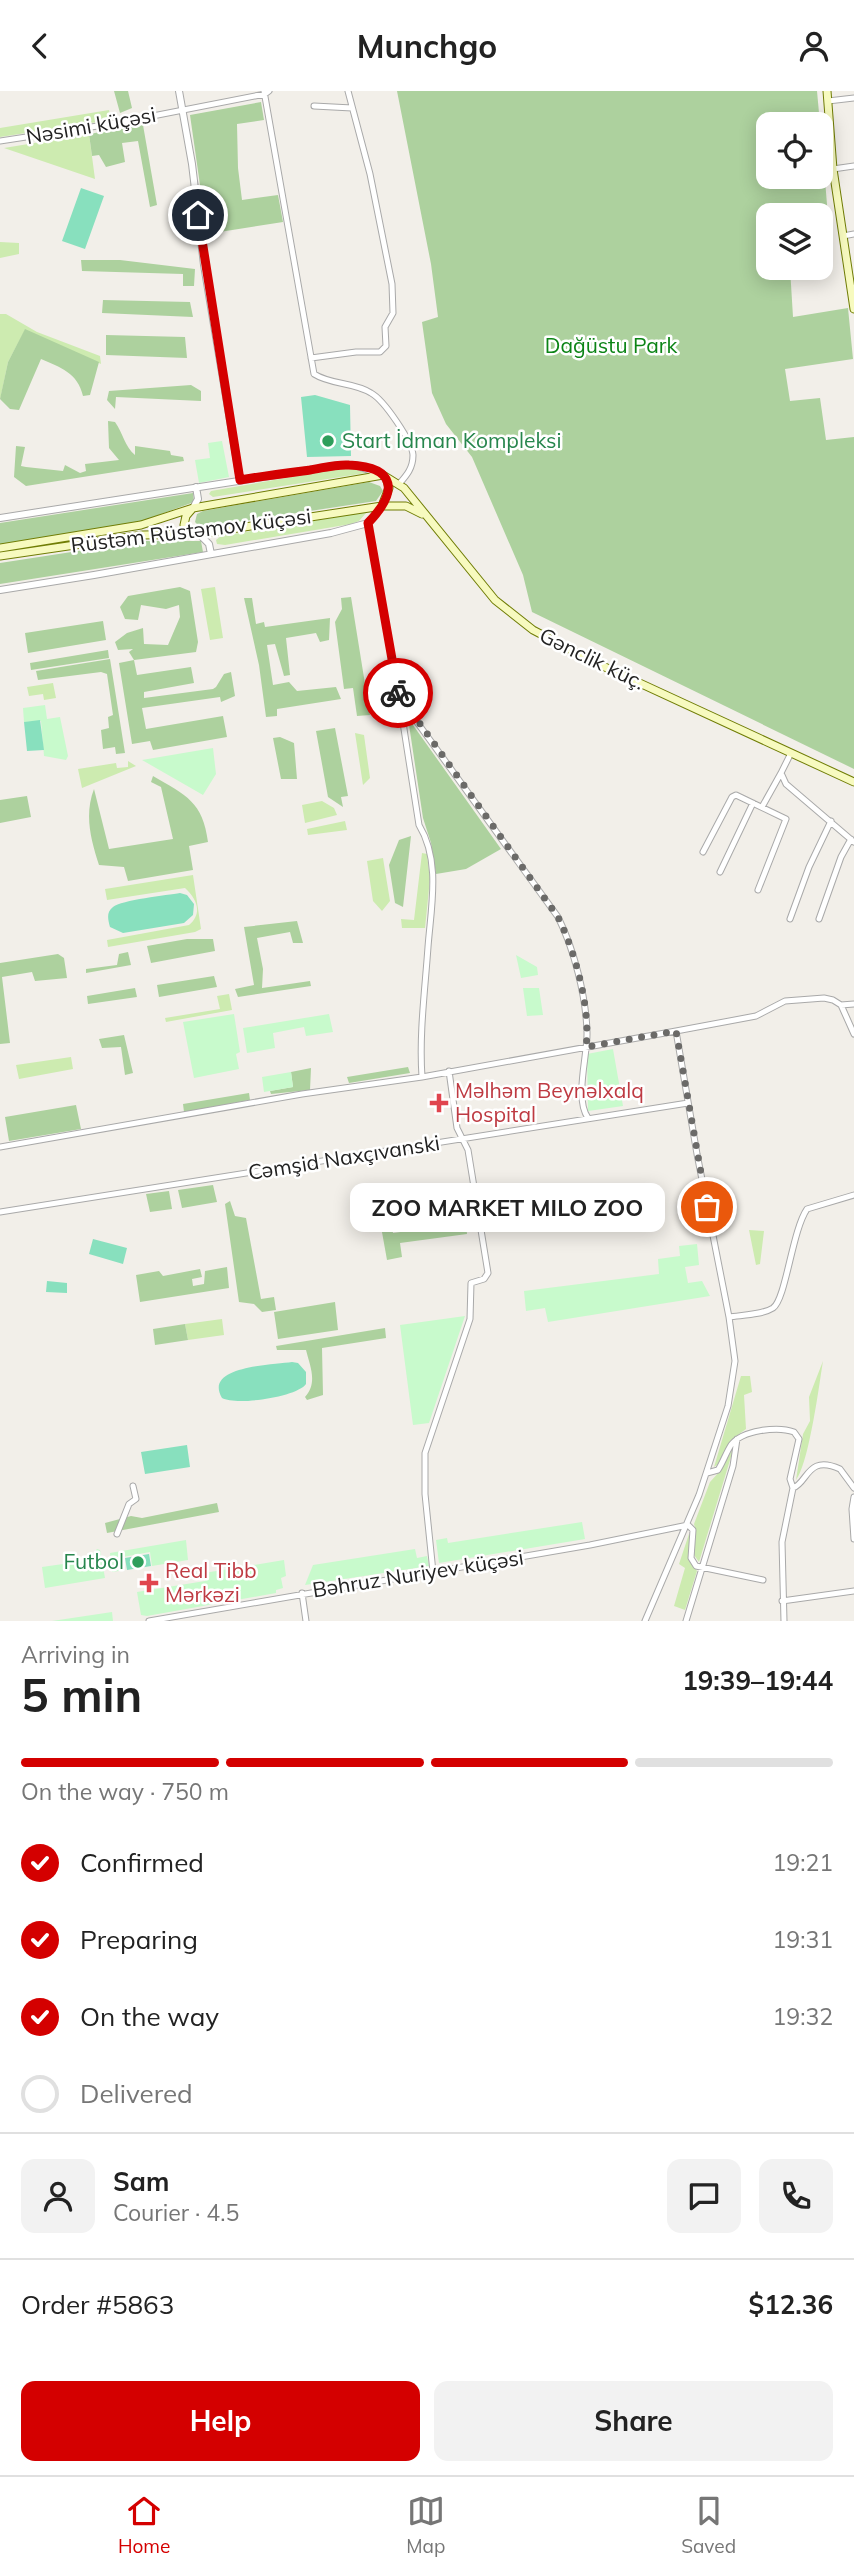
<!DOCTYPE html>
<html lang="en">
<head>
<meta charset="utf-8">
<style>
	:root { --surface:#fff; --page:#f2f2f2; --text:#222; --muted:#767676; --line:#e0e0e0; --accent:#d40000 }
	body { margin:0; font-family:Mulish,sans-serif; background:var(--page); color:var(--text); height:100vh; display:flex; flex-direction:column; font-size:26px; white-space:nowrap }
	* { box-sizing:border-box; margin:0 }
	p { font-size:23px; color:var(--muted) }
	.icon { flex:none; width:38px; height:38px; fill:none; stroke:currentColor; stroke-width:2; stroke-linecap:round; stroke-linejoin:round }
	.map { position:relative; height:1530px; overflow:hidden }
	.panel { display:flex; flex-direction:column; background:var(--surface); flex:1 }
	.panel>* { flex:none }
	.buttons { position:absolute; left:756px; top:21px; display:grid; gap:14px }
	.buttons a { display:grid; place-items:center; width:77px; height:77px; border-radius:14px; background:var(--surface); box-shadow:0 4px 18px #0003; font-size:35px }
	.pin { position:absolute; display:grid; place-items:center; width:60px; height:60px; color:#fff; margin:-30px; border:4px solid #fff; border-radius:50%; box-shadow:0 2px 7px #0007 }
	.courier { position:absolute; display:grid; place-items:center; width:70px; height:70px; margin:-35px; border:5px solid #d40000; border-radius:50%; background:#fff; color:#222; box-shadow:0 2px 9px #0007 }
	.bubble { position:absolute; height:49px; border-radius:14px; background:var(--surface); box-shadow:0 4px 18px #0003; font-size:23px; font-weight:700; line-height:49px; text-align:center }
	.summary em { font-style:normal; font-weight:700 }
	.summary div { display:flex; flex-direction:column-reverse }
	.summary { display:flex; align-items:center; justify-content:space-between; height:119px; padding:0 21px }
	h1 { font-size:46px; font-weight:700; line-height:52px }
	.bar { display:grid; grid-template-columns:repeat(4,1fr); gap:10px 7px; align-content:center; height:84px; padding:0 21px }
	.bar i { height:9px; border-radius:5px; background:var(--line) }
	.bar .selected { background:var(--accent) }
	.bar p { grid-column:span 4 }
	.line { display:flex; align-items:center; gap:18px; padding:0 21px; border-top:2px solid var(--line) }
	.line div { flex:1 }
	.round { display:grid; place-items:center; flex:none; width:74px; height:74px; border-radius:14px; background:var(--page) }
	ol { padding:0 21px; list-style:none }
	li { display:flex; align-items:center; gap:21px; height:77px }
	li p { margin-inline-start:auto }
	li .icon { padding:7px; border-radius:50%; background:var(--accent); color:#fff; stroke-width:4 }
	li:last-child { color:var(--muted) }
	li i { width:38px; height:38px; border:4px solid var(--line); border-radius:50% }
	.cta { display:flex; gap:14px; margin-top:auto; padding:14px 21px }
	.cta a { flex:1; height:80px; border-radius:14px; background:var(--accent); color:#fff; font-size:28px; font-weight:700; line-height:80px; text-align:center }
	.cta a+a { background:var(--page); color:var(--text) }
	header { display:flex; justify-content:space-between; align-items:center; height:91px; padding:0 21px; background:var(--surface); font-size:32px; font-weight:700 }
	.dock { display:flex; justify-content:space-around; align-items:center; height:98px; border-top:2px solid var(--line); background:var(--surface); font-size:19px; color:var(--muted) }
	.dock a { display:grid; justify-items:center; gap:4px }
	.dock .selected { color:var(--accent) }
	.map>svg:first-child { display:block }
	.grass { fill:#cdebb0 }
	.forest { fill:#add19e }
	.park { fill:#c8facc }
	.pitch { fill:#88e0be }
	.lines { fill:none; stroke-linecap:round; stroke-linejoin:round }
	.minor-casing { stroke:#a9a9a9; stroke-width:7 }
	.tertiary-casing { stroke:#a9a9a9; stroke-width:8 }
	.secondary-casing { stroke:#707d05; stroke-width:9 }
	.minor { stroke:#fff; stroke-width:5 }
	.tertiary { stroke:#fff; stroke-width:6 }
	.secondary { stroke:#f7fabf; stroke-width:7 }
	.done { stroke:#6b6a68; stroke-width:7; stroke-dasharray:0 12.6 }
	.route { stroke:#d40000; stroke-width:9 }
	.leisure-dot { fill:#2e9e5b; stroke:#fff; stroke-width:2.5 }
	.health-dot { fill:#e0444e; stroke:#fff; stroke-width:2.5 }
	.labels { text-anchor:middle; stroke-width:5; stroke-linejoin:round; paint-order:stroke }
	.street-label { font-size:21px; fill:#222; stroke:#fff }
	.park-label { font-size:21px; fill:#0c8416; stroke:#fff }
	.leisure-label { font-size:21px; fill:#27864d; stroke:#fff; text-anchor:start }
	.health-label { font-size:21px; fill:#be3a42; stroke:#fff; text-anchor:start }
</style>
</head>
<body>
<header><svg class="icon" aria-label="back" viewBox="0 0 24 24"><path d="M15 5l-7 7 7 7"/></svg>Munchgo<svg class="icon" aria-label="person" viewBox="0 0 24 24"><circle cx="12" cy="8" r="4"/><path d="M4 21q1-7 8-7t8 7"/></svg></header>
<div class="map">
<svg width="854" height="1530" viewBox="0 0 854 1530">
	<rect width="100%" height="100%" fill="#f2efe9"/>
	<path class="grass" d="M109,19L111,29L0,46V37Z
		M89,43L95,88L4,57Z
		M0,151L19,152V163L0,167Z
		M0,223H6L37,241L100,265L101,273L25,239L8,271L0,309Z
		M349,376L366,382L213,406L209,403L211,400Z
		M367,421L359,430L351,433L225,454L217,453L216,449L221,445Z
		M215,496L223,547L210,549L201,498Z
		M53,592L56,607L44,609L43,603L29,605L27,596Z
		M355,642L364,644L370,687L363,694Z
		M128,670L136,675L82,697L78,678L116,672L117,677L128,676Z
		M322,710L334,717L337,724L305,732L302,714Z
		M345,730L347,739L308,744L307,738Z
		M422,762L427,763L430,788L425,837H402L401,828L414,829Z
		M383,767L390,810L382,820L373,810L367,770Z
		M193,784L201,838L195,841L108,856L107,849L189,834C203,822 197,808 185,797L107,809L105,798Z
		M229,903L232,919L166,931L165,927L220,918L217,905Z
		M71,966L73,978L19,988L16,974Z
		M749,1139L764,1140L760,1173L756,1174Z
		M222,1228L224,1244L188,1249L185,1233Z
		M823,1270C819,1295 809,1372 796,1389L803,1343L810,1330L809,1306Z
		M741,1285H750L752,1301L744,1304L746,1338L731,1349L717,1374L714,1376Z
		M734,1356L699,1471L694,1464L696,1440L694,1433L710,1391L720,1380Z
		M689,1443L691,1446L688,1468L697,1480L685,1519L674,1515L685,1477L679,1473Z"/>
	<path class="forest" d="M114,0H128L132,17L120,22Z
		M397,0H817L820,33H768V86H821V40L830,150L821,152V124H768V177H790L793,226L848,217L853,268L785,278L790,310L820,307L826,349L854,346V678L532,521L523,484L472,366L446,333L432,302L422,231L438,226L431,173Z
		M261,11L264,29L237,33L238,77L242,109L278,104L283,131L207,143L190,24Z
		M143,34L157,114L150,116L138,50L122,52L125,71L106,76L99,64L92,65L89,43Z
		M81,169H120L195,178L194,195H183V183L82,180Z
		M103,209L190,211L193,226L102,222Z
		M25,238L99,271L90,304L83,305C78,282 60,276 41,268L19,319L10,318L0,308L8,271Z
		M106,244L185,246L187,267L106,264Z
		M191,294L201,300V310L116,306L115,318L107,309L109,300Z
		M108,330L115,331C123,342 125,356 135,364V355L170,360L171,364L183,366L184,370L26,395L14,386L16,355L25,356L21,375L26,376L63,380L65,374L80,382L86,380L85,373L119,369L109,357Z
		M369,391L380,395L383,400L376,410L211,435H199L195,431L197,423L203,420Z
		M193,402L194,411L142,430L0,454V432Z
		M143,450H201L203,461L0,493V472Z
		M180,496L190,500L198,551L196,561L134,569L137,584L191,576L194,592L144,601V607L213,598L216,596L224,583L231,581L235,605L221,611L220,606L142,617L146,638L223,625L227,646L153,659L150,650L132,653L119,572L134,569L129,561L133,558L118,559L115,551L127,542L143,537L144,553L168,554L180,526L179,514L166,518L141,514L138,529L125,528L120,516L128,505Z
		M351,506L370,624L357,625L353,597L344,598L335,531L342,518L341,507Z
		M244,507H252L256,533L264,531L265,536L330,527L329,549L320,551L316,542L286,547L290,584L284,585L275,553L267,554L273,594L289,591L297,600L336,596L341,608L277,618V625L266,626L259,574Z
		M103,530L106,549L28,562L25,542Z
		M108,559L109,567L31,579L30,572Z
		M110,568L125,662L116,663L115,656L103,658L101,639L109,637L108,626L113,624L107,583L101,581L38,589L36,580Z
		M408,627L501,758L466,778L436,783L431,752L423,727Z
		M335,637L348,705L341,706L343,716L328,706L316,640Z
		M280,646L294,652L297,688H281L273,647Z
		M153,685C186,704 203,711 208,751L189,755L193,779L128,790L124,776L99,774C91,749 84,724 94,698L109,758L173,748L161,696L151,691Z
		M27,705L31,726L0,732V709Z
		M411,745L403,816L395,812L389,774L399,749Z
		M297,830L303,852H293L290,841L257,847L263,878L262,897L310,890L311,895L238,906L235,898L254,894L244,836Z
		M187,848H213L215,860L151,872L147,855Z
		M128,861L131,874L86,882V878L117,874L119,863Z
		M58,863L64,867L67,887L35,890L32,881L2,886L10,952L0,953V872Z
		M214,885L217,896L159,906L157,894Z
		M135,897L137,906L88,913L87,905Z
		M124,944L133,982L125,984L121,956L102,957L99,948Z
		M408,976L410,982L349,992L347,986Z
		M311,977L310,999L271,1003L270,1000L293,996L291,981Z
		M249,1002L250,1009L184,1021L183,1013Z
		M76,1014L81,1038L9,1050L5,1026Z
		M213,1094L217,1111L182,1117L178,1099Z
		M169,1100L172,1118L150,1121L146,1103Z
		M230,1110L235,1125L246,1127L261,1208L274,1206L276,1219L262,1221L254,1213L239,1211L225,1113Z
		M391,1128L393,1142L466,1132L467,1143L400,1152L402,1166L387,1169L380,1130Z
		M227,1176L229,1197L140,1211L136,1184L159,1180L163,1185L200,1178L202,1186L192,1188L193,1195L204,1193L205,1180Z
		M335,1211L338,1239L278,1248L274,1221Z
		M185,1233L188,1249L155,1254L153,1238Z
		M385,1237L386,1247L322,1257L323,1304L307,1309L305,1306C318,1292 310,1275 306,1259H277L276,1255Z
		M217,1412L219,1421L107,1442L105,1432L131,1425L142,1427Z"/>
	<path class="park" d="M222,350L229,386L199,392L195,369L210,367L208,352Z
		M45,614L47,628L60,626L68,665L66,669L44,665L41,630L24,631L23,617Z
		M213,657L216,683L203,704L142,669Z
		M516,864L537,876L538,884L521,887Z
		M539,897L543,924L527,925L523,897Z
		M234,923L240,961L236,963L239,978L194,987L183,931Z
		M329,923L333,941L306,945L304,936L273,942L275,957L247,962L243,937Z
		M613,958L623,1015L588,1020L587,963Z
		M291,981L293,996L264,1001L262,986Z
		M697,1153L699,1174L685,1176L688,1192L702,1190L710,1205L548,1231L545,1217L526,1220L524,1200L659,1183L658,1168L680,1165L679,1155Z
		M465,1225L429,1332L413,1334L400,1234Z
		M582,1431L585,1448L439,1472L436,1449L447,1447L448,1452Z
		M186,1449L188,1469L152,1475L150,1461L123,1466L125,1479L112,1481L110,1462Z
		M97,1458L100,1459L105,1487L45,1497L42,1476L84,1470L90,1467Z
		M415,1458L417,1467L427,1465L429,1475L305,1494L313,1474Z
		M284,1469L286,1485L281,1487L283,1497L276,1499V1502L147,1525L141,1524L137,1501L205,1490L204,1482Z
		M112,1521L113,1530H52Z"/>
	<path class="pitch" d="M81,97L104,105L85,158L62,150Z
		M315,304L350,314L351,365L307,366L301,306Z
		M40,629L44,659L27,660L24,631Z
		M180,802L187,804L194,813L193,824L184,832L123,842L110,836C108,829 106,821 113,816C121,809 168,804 180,802Z
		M93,1148L127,1157L123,1173L89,1163Z
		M47,1190L67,1192V1202L46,1201Z
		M292,1271L298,1272L306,1281V1293C297,1306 236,1315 222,1307C203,1275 272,1274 292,1271Z
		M187,1354L190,1376L145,1383L141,1361Z
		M149,1463L151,1475L127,1479L125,1467Z"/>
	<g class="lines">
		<defs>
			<path id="minor" d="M264,0L314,283C331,294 354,291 371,302C384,309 412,350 413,364C413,377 407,384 399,393
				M828,10L854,7
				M314,15L352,17
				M0,50L117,32L265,3L269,0
				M833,78L854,75
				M843,145L854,143
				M311,267L356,261H380L386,255L385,236L393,222L392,193L370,83L348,0
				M368,432L399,606L419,734C441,770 431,816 428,856C425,899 419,943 422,986
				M401,609L558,826C574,858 586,905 587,941C588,964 574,1007 588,1027
				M791,662L781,682L786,693L854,751
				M762,716L781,682
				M703,761L732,706L736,704L786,728L758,799
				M720,781L753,712
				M790,828L809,776L831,730
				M819,828L841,766L851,748
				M841,914L854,913
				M0,1056L302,1003L422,986L676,940L756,925L785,910L824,907L833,909L841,914L854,943
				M0,1121L688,1012
				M729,1226C742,1224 762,1224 773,1217C786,1208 792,1140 807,1118L854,1104
				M707,1382L718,1379C723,1371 726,1362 731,1354C742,1339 778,1335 794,1341L799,1348L790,1388L793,1397C808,1392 807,1363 840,1378L854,1397
				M854,1406L852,1418L854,1448
				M688,1434L693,1439L691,1467L696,1475L763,1489
				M117,1443L129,1413L136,1408L133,1395
				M433,1481L425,1403V1362L470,1228L471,1192L484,1188L488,1182L468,1059L457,1037L449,980
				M302,1502L306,1530
				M782,1510L854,1500
				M149,1530L590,1454L688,1434
				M645,1530L699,1404L728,1315L735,1270L729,1226L697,1063L676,940
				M686,1530L733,1375L737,1348
				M784,1530L782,1451L793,1397"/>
			<path id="tertiary" d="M179,0L192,73L204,174L240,389
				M193,417L198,408L196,396
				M0,427L341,374H355L383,384
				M199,443L209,453L211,463
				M0,499L94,484L331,442L368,432L382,415"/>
			<path id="secondary" d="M827,0L833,78L854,218
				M382,415L389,397L386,386
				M192,418L186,425L184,434L196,442
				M0,457L141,434L193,417L383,384L404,397L495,509L533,539L594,571L854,691
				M0,465L143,444L199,443L382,415H406L422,423"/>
		</defs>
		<use href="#minor" class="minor-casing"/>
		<use href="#tertiary" class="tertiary-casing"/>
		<use href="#secondary" class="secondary-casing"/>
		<use href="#minor" class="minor"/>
		<use href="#tertiary" class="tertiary"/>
		<use href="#secondary" class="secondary"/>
	</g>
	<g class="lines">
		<path class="done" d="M398,602L558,826C575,860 591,918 586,956L676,940L707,1116"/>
		<path class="route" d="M198,124L240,389C263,385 287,382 310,379C323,377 336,373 349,374C397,376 398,401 368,432L398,602"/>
	</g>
	<g class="leisure-dot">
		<circle cx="328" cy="350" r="7"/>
		<circle cx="138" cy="1471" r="7"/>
	</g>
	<g class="health-dot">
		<path d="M435.5 1001.5h7v7h7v7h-7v7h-7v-7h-7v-7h7z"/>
		<path d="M145.5 1481.5h7v7h7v7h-7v7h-7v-7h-7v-7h7z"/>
	</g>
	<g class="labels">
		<g class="street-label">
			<text transform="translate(91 35) rotate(-10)" y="7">Nəsimi küçəsi</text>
			<text transform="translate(191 440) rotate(-7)" y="7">Rüstəm Rüstəmov küçəsi</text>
			<text transform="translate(592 568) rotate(26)" y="7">Gənclik küç.</text>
			<text transform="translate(344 1067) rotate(-9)" y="7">Cəmşid Naxçıvanski</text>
			<text transform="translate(418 1483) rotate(-9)" y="7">Bəhruz Nuriyev küçəsi</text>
		</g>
		<g class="park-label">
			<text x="611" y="262">Dağüstu Park</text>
		</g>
		<g class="leisure-label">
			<text x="342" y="357">Start İdman Kompleksi</text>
			<text x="124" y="1478" text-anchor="end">Futbol</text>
		</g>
		<g class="health-label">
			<text x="455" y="1007">Məlhəm Beynəlxalq<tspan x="455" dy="24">Hospital</tspan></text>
			<text x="165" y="1487">Real Tibb<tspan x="165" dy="24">Mərkəzi</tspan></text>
		</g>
	</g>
</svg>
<div class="buttons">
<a><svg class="icon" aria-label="locate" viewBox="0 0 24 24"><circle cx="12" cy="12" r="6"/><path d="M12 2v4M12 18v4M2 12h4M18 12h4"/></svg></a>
<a><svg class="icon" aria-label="layers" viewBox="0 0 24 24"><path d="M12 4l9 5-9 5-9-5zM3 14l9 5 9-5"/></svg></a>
</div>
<div class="pin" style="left:707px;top:1116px;background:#ea580c"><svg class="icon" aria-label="bag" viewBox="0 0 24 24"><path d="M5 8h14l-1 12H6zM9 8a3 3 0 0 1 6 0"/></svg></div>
<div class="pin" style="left:198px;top:124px;background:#1f2937"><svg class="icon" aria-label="home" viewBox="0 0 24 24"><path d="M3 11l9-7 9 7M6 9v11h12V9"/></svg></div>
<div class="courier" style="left:398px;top:602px"><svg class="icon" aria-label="bike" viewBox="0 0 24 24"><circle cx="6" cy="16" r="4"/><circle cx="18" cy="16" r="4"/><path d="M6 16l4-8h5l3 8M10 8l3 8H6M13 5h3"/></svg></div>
<div class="bubble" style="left:350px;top:1092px;width:315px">ZOO MARKET MILO ZOO</div>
</div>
<section class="panel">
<div class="summary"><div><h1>5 min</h1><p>Arriving in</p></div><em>19:39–19:44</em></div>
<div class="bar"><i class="selected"></i><i class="selected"></i><i class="selected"></i><i></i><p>On the way · 750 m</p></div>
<ol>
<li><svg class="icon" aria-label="check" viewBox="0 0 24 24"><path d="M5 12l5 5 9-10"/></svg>Confirmed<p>19:21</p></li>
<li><svg class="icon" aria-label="check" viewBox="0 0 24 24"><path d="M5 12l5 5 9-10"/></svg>Preparing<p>19:31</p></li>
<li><svg class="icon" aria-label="check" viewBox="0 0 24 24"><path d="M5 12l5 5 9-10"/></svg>On the way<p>19:32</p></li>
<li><i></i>Delivered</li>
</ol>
<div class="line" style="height:126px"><a class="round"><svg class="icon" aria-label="person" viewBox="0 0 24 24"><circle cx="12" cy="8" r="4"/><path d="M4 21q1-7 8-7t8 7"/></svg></a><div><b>Sam</b><p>Courier · 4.5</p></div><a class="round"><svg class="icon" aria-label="chat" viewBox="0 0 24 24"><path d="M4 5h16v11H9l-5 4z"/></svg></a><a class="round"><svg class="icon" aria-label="phone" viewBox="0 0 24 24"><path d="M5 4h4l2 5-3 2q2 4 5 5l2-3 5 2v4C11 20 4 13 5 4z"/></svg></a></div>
<div class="line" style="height:91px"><div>Order #5863</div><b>$12.36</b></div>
<div class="cta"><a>Help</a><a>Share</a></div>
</section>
<nav class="dock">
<a class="selected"><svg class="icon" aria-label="home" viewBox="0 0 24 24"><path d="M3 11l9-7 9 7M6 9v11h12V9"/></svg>Home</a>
<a><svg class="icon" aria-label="map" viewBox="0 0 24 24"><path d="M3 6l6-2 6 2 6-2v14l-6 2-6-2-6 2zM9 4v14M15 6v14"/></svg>Map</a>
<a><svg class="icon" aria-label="saved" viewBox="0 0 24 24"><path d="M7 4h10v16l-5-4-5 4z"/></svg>Saved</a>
</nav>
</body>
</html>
